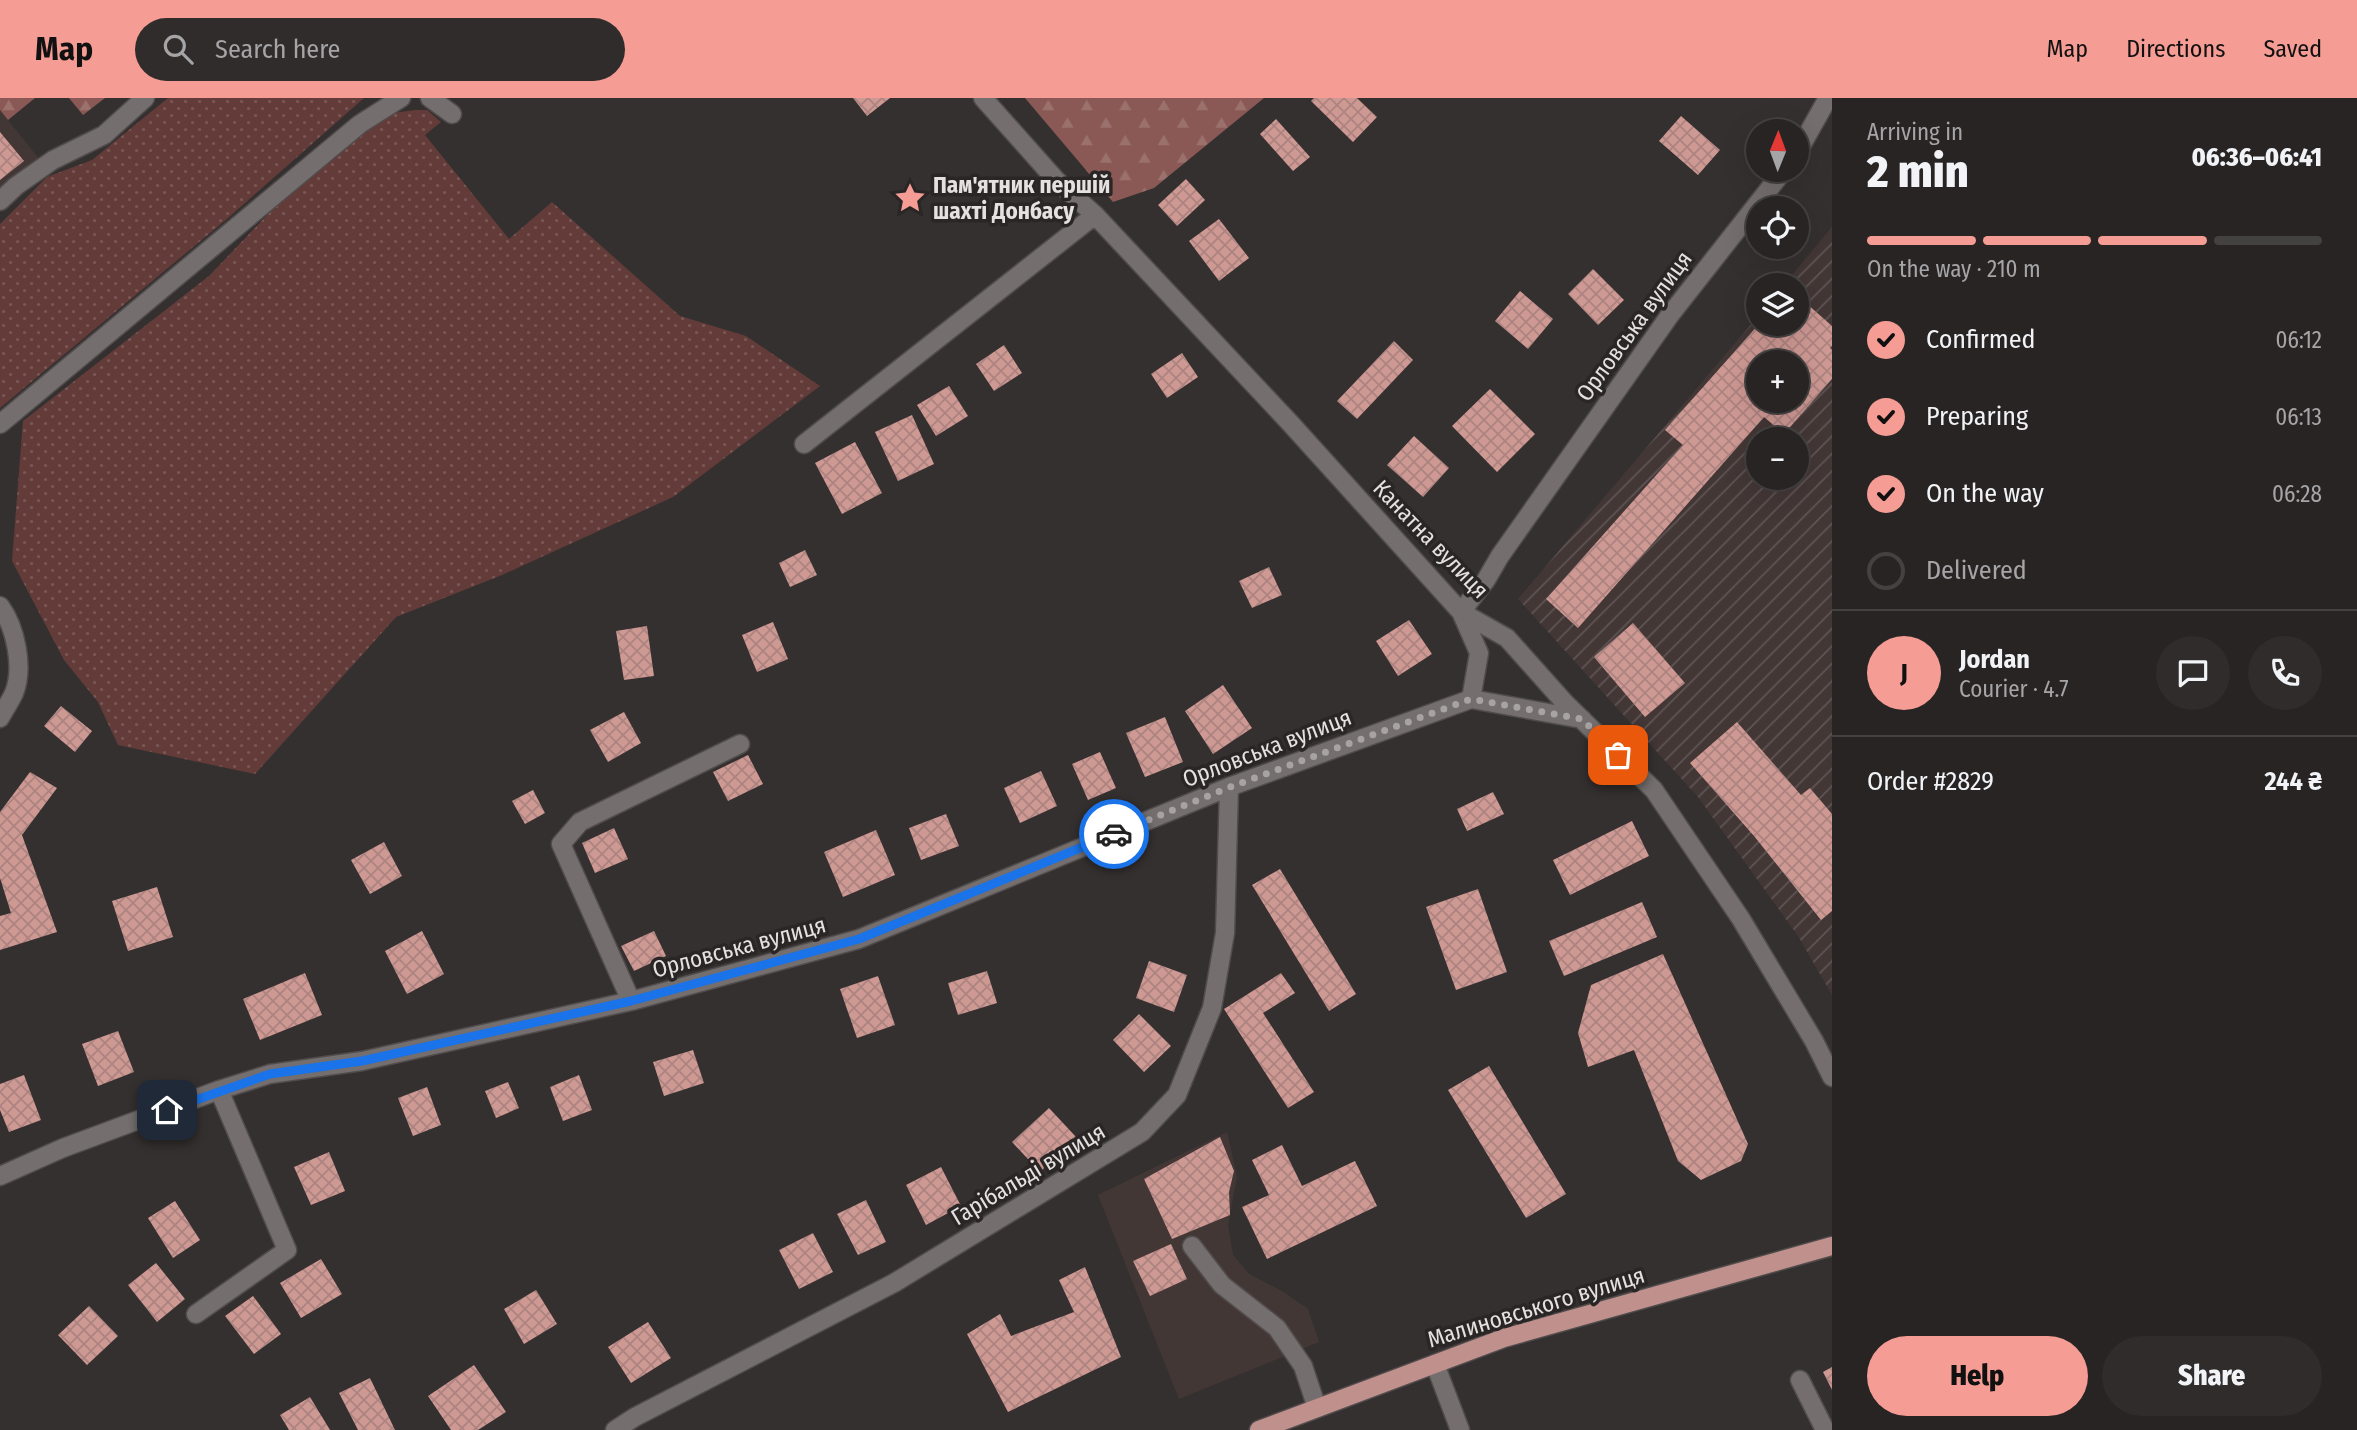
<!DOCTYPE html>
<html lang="en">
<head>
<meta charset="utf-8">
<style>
	:root { --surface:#282424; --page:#302c2c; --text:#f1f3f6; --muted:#a5a4a6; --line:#444141; --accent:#f59c94 }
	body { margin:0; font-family:"Fira Sans Condensed",sans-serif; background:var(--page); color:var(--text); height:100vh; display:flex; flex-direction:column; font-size:26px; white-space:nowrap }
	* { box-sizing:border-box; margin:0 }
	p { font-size:23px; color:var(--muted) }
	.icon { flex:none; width:38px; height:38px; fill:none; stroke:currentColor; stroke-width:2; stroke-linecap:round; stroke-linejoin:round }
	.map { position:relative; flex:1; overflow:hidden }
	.sheet { display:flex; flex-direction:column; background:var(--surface); width:525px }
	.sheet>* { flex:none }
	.needle { width:46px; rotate:1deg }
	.controls { position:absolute; left:1746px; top:21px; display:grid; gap:14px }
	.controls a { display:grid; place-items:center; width:63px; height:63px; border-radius:50%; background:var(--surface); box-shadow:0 7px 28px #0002,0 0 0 2px var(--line); font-size:35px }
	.pin { position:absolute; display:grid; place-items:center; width:60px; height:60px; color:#fff; margin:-30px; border-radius:14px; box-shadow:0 4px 10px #0006 }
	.courier { position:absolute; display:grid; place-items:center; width:70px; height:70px; margin:-35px; border:5px solid #1a73e8; border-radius:50%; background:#fff; color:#222; box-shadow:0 2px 9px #0007 }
	.headline em { font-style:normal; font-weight:800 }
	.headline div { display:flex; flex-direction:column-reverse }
	.headline { display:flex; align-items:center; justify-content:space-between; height:119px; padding:0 35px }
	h1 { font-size:46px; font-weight:800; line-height:52px }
	.bar { display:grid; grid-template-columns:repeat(4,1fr); gap:10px 7px; align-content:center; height:84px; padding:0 35px }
	.bar i { height:9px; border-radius:5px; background:var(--line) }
	.bar .on { background:var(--accent) }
	.bar p { grid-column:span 4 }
	.line { display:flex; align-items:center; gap:18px; padding:0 35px; border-top:2px solid var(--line) }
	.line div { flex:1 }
	.round { display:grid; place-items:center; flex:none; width:74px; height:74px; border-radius:37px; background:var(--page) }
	ol { padding:0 35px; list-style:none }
	li { display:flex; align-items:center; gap:21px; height:77px }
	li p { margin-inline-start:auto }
	li .icon { padding:7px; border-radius:50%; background:var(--accent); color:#111; stroke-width:4 }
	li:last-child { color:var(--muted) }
	li i { width:38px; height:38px; border:4px solid var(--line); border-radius:50% }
	.button { display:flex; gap:14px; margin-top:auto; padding:14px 35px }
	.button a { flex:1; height:80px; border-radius:42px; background:var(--accent); color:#111; font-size:28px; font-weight:800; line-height:80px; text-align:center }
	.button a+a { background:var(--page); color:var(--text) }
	header { display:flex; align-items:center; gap:42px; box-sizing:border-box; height:98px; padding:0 35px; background:var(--accent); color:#111 }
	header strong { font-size:33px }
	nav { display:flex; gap:38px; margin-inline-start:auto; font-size:24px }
	.search { width:490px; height:63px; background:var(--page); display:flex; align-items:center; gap:18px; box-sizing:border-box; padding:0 24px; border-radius:38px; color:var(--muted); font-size:26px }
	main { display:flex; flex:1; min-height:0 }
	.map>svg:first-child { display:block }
	.built { fill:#433736 }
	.industrial { fill:url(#industrial-furrows); fill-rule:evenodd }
	.grass { fill:url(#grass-dots) }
	.forest { fill:url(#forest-firs) }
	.building { fill:url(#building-cross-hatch); fill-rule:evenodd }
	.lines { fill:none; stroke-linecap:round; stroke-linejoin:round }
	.minor-casing { stroke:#514c4c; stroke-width:21 }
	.major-casing { stroke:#514c4c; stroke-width:21 }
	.minor { stroke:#746e6e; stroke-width:18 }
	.major { stroke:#c0908c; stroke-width:18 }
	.done { stroke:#a7a3a2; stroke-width:7; stroke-dasharray:0 12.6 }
	.route { stroke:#1a73e8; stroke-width:9 }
	.labels { text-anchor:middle; stroke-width:7; stroke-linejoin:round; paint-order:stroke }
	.poi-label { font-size:23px; font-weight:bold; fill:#e4e1e0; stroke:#2b2626; text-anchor:start }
	.street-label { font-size:23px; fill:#e4e1e0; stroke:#2b2626 }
</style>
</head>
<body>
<header>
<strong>Map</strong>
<div class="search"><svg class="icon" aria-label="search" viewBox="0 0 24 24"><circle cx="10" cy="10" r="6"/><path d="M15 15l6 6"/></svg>Search here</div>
<nav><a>Map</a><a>Directions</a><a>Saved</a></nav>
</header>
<main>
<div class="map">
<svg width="1832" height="1332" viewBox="0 0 1832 1332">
	<defs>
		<pattern id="industrial-furrows" width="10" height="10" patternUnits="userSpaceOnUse" patternTransform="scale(1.75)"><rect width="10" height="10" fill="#433736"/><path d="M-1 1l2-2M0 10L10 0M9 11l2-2" fill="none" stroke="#5e5453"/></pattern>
		<pattern id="grass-dots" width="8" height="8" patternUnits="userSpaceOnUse" patternTransform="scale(1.75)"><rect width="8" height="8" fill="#633b38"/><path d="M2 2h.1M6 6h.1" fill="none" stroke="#795754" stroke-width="1.8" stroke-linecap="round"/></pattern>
		<pattern id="forest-firs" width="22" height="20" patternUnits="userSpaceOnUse" patternTransform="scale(1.75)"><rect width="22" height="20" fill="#8a5955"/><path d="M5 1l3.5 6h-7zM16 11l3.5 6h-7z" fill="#9a716d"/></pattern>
		<pattern id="building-cross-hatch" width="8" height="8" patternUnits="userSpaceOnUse" patternTransform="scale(1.75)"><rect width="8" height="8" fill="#ce9893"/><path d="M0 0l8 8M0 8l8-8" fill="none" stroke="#ac837f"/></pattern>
	</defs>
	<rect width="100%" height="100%" fill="#353030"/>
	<path class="built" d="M0,12L40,62L0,92Z
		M1227,1034L1237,1079L1228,1127L1233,1157L1249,1176L1282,1193L1308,1211L1319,1244L1179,1301L1098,1097Z"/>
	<path class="industrial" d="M1832,129V897L1798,838L1698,699L1518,501L1759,217V226H1797V187H1784ZM1759,264H1797V303H1759ZM1759,341H1797V380H1759Z"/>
	<path class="grass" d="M168,0H364L228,120L0,310V126L47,79L92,62Z
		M415,12H427L441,24L425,37L509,141L552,104L680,218L746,238L820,288L673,399L502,477L396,519L255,676L118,647L98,604L64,562L12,463L23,323L209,178L273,111L375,25L393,15Z"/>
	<path class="forest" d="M0,0H35L8,22L0,12Z
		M69,0H105L83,17Z
		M1025,0H1264L1154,90L1113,104Z"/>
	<path class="building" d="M853,0H890L867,18Z
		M1314,0H1357L1377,19L1353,44L1311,3Z
		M1681,18L1720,52L1698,77L1659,43Z
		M1276,21L1310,59L1293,73L1260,36Z
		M0,34L24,63L0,82Z
		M1186,81L1205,102L1177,128L1158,107Z
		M1219,121L1249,160L1219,183L1189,143Z
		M1593,171L1624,202L1598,227L1568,196Z
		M1520,193L1553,221L1528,251L1495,223Z
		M1797,197L1832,228V248L1830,250L1832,252V281L1784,336L1764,319L1578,530L1546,501L1683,347L1665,332L1759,226H1797ZM1759,264H1797V303H1759Z
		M1394,243L1413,262L1357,321L1337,303Z
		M1004,247L1022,275L994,293L976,266Z
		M1182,255L1198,279L1167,300L1151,276Z
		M949,288L968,318L936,338L917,307Z
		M1490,291L1535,336L1497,374L1452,328Z
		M912,317L934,366L898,383L875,334Z
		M1414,338L1449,370L1423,399L1387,367Z
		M855,344L882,395L842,416L815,365Z
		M805,452L817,477L790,489L779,465Z
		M1269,469L1282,497L1252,510L1239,483Z
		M1409,522L1432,556L1398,578L1376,543Z
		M773,524L788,561L757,574L742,537Z
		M1633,525L1685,585L1645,619L1594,559Z
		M647,528L654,578L624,582L616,533Z
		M1223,587L1252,630L1213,656L1185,613Z
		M61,608L92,633L75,654L44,628Z
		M624,614L641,645L608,664L590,632Z
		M1165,619L1183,664L1145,679L1126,635Z
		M1737,624L1801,697L1810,690L1832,716V813L1821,822L1754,738L1690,665Z
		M1100,654L1116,690L1088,702L1072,666Z
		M748,657L763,686L728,703L713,674Z
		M1041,673L1057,708L1020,725L1004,690Z
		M30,674L57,690L22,737L57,834L0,852V818L11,815L0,780V714Z
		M533,692L545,715L525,726L512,703Z
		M1493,694L1504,716L1467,733L1457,711Z
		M946,716L959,748L921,762L909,730Z
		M1632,723L1649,758L1570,797L1553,762Z
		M614,730L628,761L595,775L582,745Z
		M876,732L895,777L843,799L824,754Z
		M384,744L402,778L370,796L351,762Z
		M1280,771L1356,896L1329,913L1252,787Z
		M157,789L173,839L128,853L112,803Z
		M1478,791L1507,874L1456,892L1426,809Z
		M1642,804L1657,839L1564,878L1549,843Z
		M422,833L444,876L407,896L385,853Z
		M654,833L666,858L634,873L621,848Z
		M1663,856L1748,1046L1741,1063L1701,1082L1678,1063L1634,952L1588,969L1578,935L1591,887Z
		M1149,863L1187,877L1174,914L1136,900Z
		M987,873L997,905L958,917L948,885Z
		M305,875L322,917L260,942L243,901Z
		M1281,875L1295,895L1263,915L1314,994L1288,1010L1224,911Z
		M878,878L895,927L857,940L840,891Z
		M1139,916L1171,948L1144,974L1113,942Z
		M118,933L134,974L98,988L82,946Z
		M693,952L704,985L664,998L653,964Z
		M1489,968L1566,1096L1526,1120L1448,992Z
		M24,977L41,1022L9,1034L0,1012V986Z
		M579,977L592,1012L563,1023L550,989Z
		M508,984L519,1010L496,1020L485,993Z
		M427,989L441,1027L413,1038L398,1000Z
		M1049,1010L1077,1040L1040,1074L1012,1044Z
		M1220,1039L1234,1073L1229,1094L1230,1117L1172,1141L1144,1081Z
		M1282,1047L1302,1088L1355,1063L1377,1108L1267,1161L1242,1109L1269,1097L1252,1062Z
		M329,1054L345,1093L311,1107L294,1069Z
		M941,1069L961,1108L926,1127L906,1087Z
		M866,1102L886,1144L858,1157L837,1116Z
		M175,1103L200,1142L173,1160L148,1120Z
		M813,1135L833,1174L799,1191L779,1152Z
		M1171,1146L1187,1181L1150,1198L1133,1163Z
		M321,1161L342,1196L301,1220L280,1185Z
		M156,1165L185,1201L157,1224L128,1187Z
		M1085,1169L1121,1259L1008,1314L967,1236L1000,1216L1011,1238L1074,1214L1059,1182Z
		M536,1192L557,1226L524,1246L504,1211Z
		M253,1198L281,1236L254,1256L225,1218Z
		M89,1208L118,1238L87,1267L58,1237Z
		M648,1224L671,1260L631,1285L608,1249Z
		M474,1267L506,1314L478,1332H451L428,1298Z
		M1832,1269V1292L1823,1274Z
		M370,1280L395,1332H358L339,1295Z
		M310,1299L330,1332H289L280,1317Z"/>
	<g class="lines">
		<defs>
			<path id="minor" d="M430,0L452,16
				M983,0L1056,82L1095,117L1291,326L1461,514L1507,540L1565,605L1654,692L1741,821L1814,943L1832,979
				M1797,55L1828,0
				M0,103L16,88L53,62L104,37L145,0
				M0,326L360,26L401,0
				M804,346L1095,117
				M0,508C16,530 24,570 14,595C10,604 4,612 0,620
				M1471,601L1582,621
				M631,903L561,746L580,724L740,646
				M0,1078L63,1050L219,992L270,976L362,963L631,903L859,841L1229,689L1471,601L1479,555L1461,514L1486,482L1500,458L1670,217L1784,72
				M1192,1148L1222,1187L1277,1230L1303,1268L1317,1310
				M196,1216L287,1152L219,992
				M1435,1266L1460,1332
				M1800,1282L1825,1332
				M615,1332L635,1319L894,1185L1142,1034L1177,997L1212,910L1225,835L1229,689"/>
			<path id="major" d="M1259,1332L1504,1240L1832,1148"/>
		</defs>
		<use href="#minor" class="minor-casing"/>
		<use href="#major" class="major-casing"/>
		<use href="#minor" class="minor"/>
		<use href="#major" class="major"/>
	</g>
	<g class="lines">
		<path class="done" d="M1114,736L1230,689L1471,601L1582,621L1618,657"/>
		<path class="route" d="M167,1012L270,976L362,963L631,903L859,841L1114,736"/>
	</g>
	<defs>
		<symbol id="sight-bare" viewBox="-9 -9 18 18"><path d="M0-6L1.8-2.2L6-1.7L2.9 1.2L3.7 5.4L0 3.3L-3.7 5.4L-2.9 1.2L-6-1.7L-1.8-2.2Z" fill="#f59c94" stroke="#2b2626" stroke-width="2.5" paint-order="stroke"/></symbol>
	</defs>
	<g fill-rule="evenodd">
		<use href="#sight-bare" x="888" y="78" width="44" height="44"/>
	</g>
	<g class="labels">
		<g class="poi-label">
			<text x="933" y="95">Пам'ятник першій<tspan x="933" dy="26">шахті Донбасу</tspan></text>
		</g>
		<g class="street-label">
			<text transform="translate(1634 228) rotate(-54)" y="8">Орловська вулиця</text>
			<text transform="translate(1431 441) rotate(46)" y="8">Канатна вулиця</text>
			<text transform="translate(1267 650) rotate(-21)" y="8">Орловська вулиця</text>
			<text transform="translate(739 849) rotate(-15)" y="8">Орловська вулиця</text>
			<text transform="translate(1028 1076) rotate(-31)" y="8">Гарібальді вулиця</text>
			<text transform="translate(1536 1209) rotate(-17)" y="8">Малиновського вулиця</text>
		</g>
	</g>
</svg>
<div class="controls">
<a><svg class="needle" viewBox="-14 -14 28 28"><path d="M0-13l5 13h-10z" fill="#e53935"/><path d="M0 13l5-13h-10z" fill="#a5a4a6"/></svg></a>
<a><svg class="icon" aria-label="locate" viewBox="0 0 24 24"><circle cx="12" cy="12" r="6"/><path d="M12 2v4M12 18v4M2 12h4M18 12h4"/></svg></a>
<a><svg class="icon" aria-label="layers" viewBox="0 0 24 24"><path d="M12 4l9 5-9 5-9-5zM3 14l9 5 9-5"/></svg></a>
<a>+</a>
<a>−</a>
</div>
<div class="pin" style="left:1618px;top:657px;background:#ea580c"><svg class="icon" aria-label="bag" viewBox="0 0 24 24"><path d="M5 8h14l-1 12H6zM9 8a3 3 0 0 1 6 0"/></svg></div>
<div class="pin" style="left:167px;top:1012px;background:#1f2937"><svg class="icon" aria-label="home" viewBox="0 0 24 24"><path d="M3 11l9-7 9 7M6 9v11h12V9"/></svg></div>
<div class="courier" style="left:1114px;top:736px"><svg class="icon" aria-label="car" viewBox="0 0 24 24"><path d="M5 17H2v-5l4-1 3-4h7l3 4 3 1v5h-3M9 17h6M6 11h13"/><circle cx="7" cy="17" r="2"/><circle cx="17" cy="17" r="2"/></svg></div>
</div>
<section class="sheet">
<div class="headline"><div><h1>2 min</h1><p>Arriving in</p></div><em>06:36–06:41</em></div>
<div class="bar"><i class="on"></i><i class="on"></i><i class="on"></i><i></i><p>On the way · 210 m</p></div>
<ol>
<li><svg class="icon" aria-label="check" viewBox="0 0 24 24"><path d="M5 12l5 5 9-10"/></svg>Confirmed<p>06:12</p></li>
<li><svg class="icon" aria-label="check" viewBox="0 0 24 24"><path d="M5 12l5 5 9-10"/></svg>Preparing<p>06:13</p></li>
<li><svg class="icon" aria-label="check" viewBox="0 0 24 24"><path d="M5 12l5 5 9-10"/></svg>On the way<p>06:28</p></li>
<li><i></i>Delivered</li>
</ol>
<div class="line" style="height:126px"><b class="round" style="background:var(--accent);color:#111">J</b><div><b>Jordan</b><p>Courier · 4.7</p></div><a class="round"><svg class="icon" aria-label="chat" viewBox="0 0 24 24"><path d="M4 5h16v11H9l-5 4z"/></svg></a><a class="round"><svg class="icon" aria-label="phone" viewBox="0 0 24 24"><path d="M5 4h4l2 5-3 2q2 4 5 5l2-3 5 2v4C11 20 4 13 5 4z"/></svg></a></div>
<div class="line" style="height:91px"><div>Order #2829</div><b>244 ₴</b></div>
<div class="button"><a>Help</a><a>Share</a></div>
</section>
</main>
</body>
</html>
